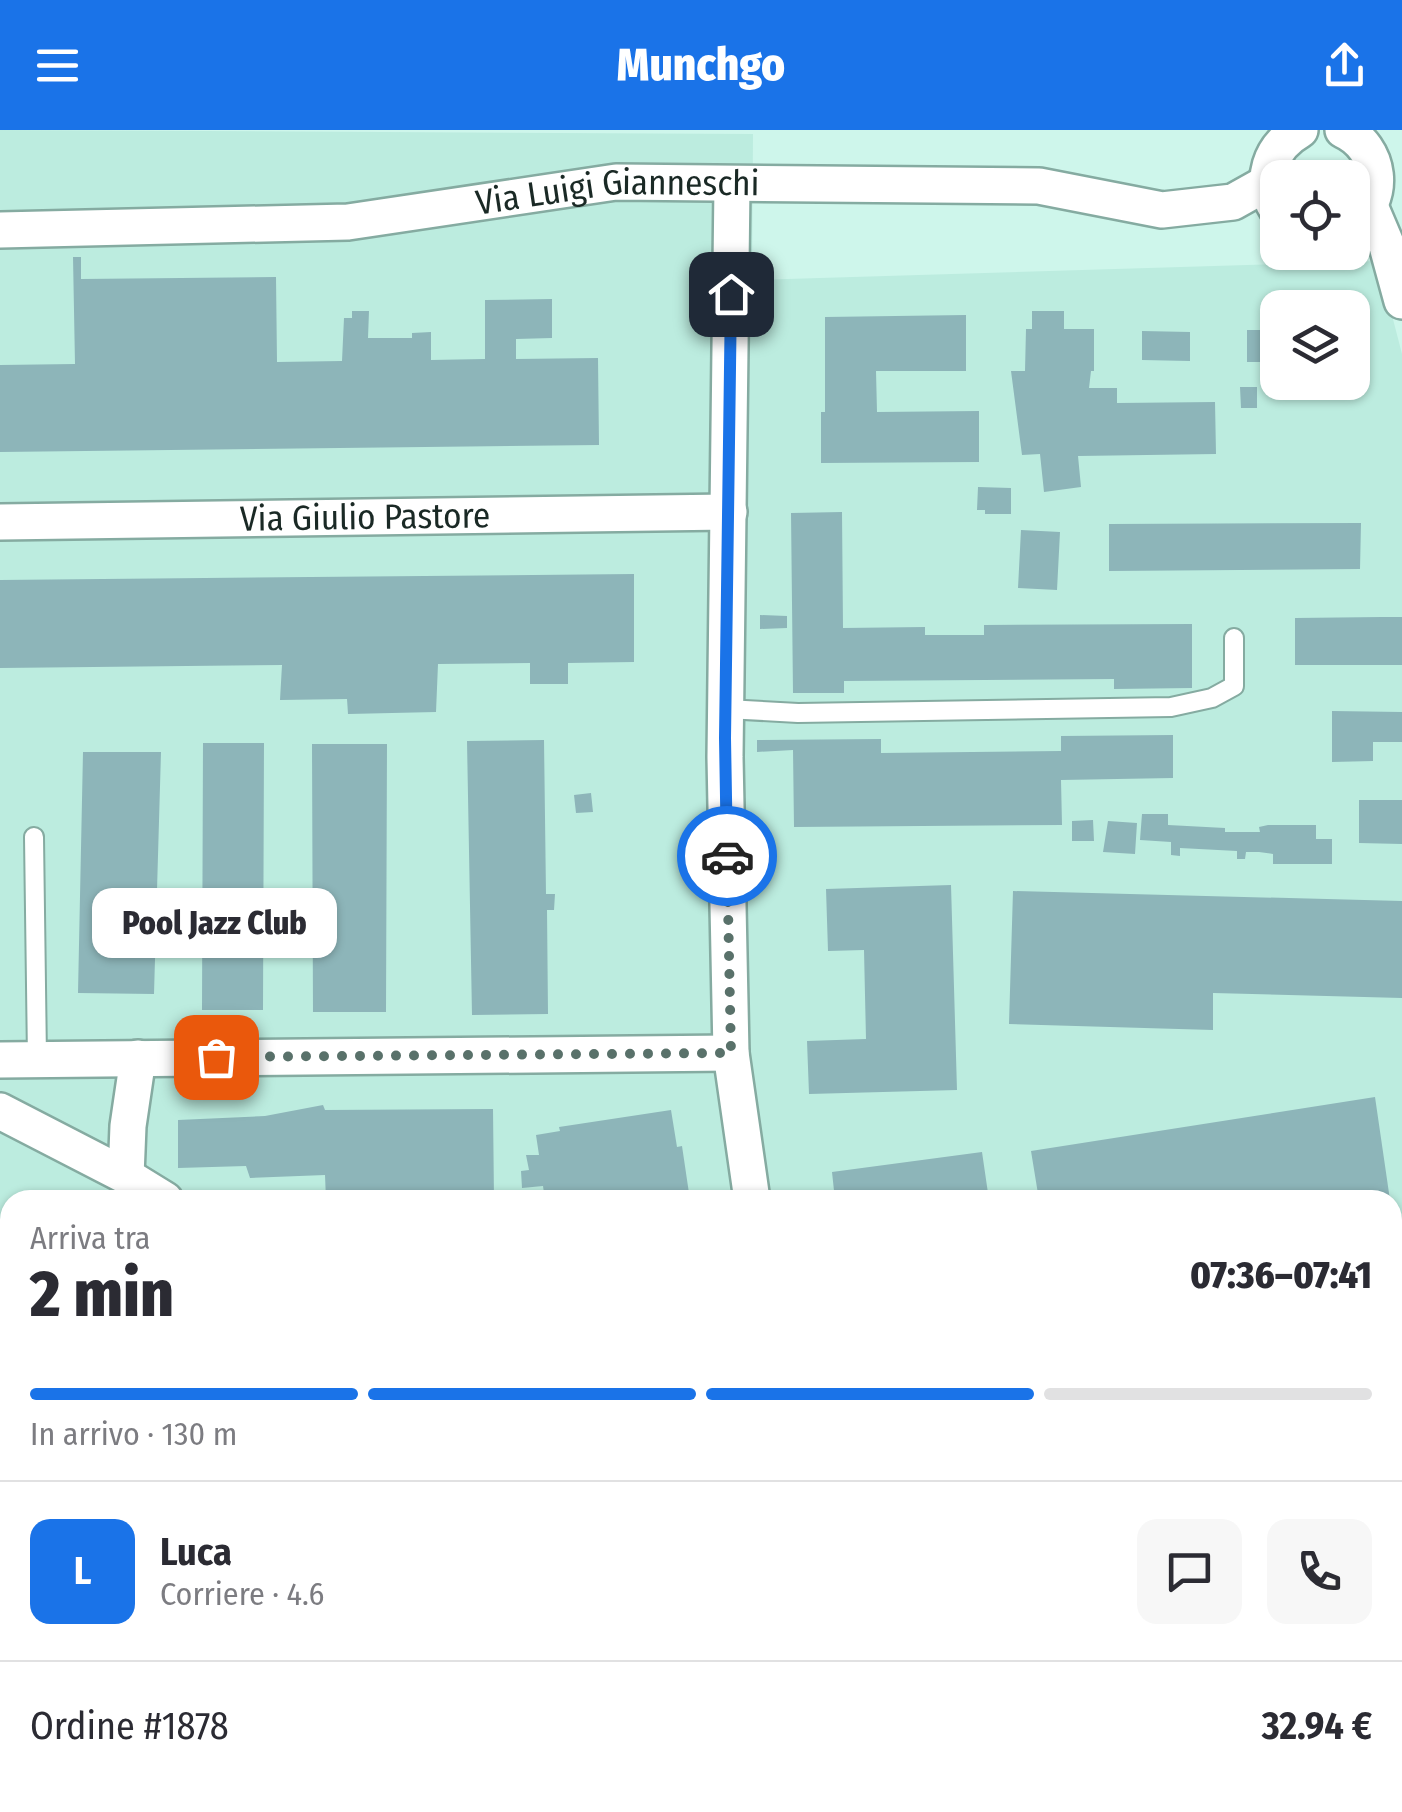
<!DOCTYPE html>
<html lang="it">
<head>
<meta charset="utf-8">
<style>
	:root { --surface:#fff; --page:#f7f7f7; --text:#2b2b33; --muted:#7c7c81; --line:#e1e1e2; --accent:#1a73e8 }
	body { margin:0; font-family:"Fira Sans Condensed",sans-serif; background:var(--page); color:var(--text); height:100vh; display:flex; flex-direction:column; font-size:38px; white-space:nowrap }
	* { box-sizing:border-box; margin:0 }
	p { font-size:32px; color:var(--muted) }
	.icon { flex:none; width:55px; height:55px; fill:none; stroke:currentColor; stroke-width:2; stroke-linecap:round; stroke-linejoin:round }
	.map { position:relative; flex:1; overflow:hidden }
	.sheet { position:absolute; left:0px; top:1060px; width:1402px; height:622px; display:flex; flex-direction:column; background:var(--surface); border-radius:30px 30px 0 0; box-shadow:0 2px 8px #0004 }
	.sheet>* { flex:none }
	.controls { position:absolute; left:1260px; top:30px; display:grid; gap:20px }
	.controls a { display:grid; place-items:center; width:110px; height:110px; border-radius:20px; background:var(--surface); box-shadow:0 2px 8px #0004; font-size:50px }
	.pin { position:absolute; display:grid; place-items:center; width:85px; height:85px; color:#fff; margin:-42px; border-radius:20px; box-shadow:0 5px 15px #0006 }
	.courier { position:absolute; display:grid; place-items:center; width:100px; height:100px; margin:-50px; border:8px solid #1a73e8; border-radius:50%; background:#fff; color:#222; box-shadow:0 2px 12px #0007 }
	.bubble { position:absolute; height:70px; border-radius:20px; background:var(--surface); box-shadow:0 2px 8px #0004; font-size:32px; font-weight:800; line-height:70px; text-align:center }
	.headline em { font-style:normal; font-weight:800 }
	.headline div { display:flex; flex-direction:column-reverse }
	.headline { display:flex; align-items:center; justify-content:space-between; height:170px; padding:0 30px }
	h1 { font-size:65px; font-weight:800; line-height:75px }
	.bar { display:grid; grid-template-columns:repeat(4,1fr); gap:15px 10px; align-content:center; height:120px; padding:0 30px }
	.bar i { height:12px; border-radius:8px; background:var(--line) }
	.bar .selected { background:var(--accent) }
	.bar p { grid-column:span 4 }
	.line { display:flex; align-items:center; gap:25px; padding:0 30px; border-top:2px solid var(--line) }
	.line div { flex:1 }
	.round { display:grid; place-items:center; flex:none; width:105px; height:105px; border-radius:20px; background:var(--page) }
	header { display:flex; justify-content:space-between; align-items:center; height:130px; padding:0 30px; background:var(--accent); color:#fff; font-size:45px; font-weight:800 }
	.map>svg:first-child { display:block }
	.built { fill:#bcecdf; fill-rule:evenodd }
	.building { fill:#8db5b9 }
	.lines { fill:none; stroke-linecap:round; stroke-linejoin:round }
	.service-casing { stroke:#85aba1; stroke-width:22 }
	.minor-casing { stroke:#85aba1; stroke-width:40 }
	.service { stroke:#fff; stroke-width:18 }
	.minor { stroke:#fff; stroke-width:35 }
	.done { stroke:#59716a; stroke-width:10; stroke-dasharray:0 18 }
	.route { stroke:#1a73e8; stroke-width:12 }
	.labels { text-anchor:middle; stroke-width:8; stroke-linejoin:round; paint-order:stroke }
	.street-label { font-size:35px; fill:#1a2925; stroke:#edfdf9 }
</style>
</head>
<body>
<header><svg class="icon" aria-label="menu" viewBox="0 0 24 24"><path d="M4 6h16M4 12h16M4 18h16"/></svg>Munchgo<svg class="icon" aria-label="share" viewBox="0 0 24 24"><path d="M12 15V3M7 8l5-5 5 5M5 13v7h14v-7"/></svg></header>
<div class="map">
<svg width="1402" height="1682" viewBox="0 0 1402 1682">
	<rect width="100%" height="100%" fill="#cef6eb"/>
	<path class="built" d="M0,0L753,4L752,150L1378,131L1402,224V1682H0ZM1278,178H1352V252H1278ZM10,1070H1392V1672H10Z"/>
	<path class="building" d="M73,127H81V149L276,147L277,232L342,231L344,188H352V181H369L368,208H412V203L431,202V230L485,229V170L552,169V208L516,209V229L598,228L599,315L0,322V235L75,234Z
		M1032,181H1064V199H1094V241H1091L1089,258H1117V273L1215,272L1216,324L1078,326L1081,357L1044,362L1040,324L1022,325L1011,241H1025L1026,199H1032Z
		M966,185V241H876L877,282L979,281V332L821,333V282H825V187Z
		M1247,200H1278V232H1247Z
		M1142,201L1190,202V231L1142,230Z
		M1240,257H1257V278H1241Z
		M978,357L1011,358V384H985V380H977Z
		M842,382L843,498L925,497V505H984V495L1192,494V558L1114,559V549L844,551V563H793L791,383Z
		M1361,393L1360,439L1109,441V394Z
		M1021,400L1060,402L1057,460L1018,458Z
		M634,444V532L568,533V554H530V533L438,534L436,582L348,584L347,569L280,570L282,535L0,538V450Z
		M760,485L787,486V498L760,499Z
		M1382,487H1402V535H1295V488Z
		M1332,581L1402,582V612H1373V631L1332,632Z
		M1173,605V648L1061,650L1062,695L794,697L793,620L757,622V610L881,609V623L1061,621V606Z
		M544,610L546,764H555L554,780H547L548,884L472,885L467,611Z
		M203,613H264L263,880H202Z
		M312,614H387L386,882H313Z
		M83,622H161L154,864L78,863Z
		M591,663L593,682L576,683L574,665Z
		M1359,670H1402V714L1359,713Z
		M1142,684H1168V695L1225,698V702H1260L1259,697L1268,695H1316V709H1332V734H1273V724L1259,722H1246L1245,729H1237V721L1180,718V726L1171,725V712L1140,710Z
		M1093,690L1094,711H1072V691Z
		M1108,691L1137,693L1135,724L1103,722Z
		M951,755L957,960L809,964L807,911L866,909L864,820L828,821L826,759Z
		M1013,761L1402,771V868L1213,863V900L1009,894Z
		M1375,967L1390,1070H1240V1067L1219,1070H1039L1031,1021Z
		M323,975L325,980L493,979L494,1070H326L325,1045L250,1048L246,1036L178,1038V990L265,986Z
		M671,980L677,1017L682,1016L690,1070H545L543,1056L522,1058L521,1041L529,1040L526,1025H539L536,1005L560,1001L559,997Z
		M982,1022L989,1070H835L832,1042Z
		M10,1161V1221L0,1218V1189Z
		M1402,1233V1417H1392V1234Z
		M10,1418V1465L7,1466L3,1419Z
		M1402,1571V1661H1392V1572Z
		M20,1672H196L197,1682H21Z
		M474,1672H531V1682H474Z
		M585,1672H703V1674L661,1682H586Z
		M888,1672H973V1682H888Z
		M1034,1672H1115L1116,1682H1035Z"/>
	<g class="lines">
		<defs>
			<path id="service" d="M726,579L798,583L1171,577L1212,568L1234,556V508
				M34,707L37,929"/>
			<g id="minor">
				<path d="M1343,0C1381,17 1388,70 1352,94"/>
				<path d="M732,55L725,627L731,923L752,1070"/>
				<path d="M1370,76L1387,116L1402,171"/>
				<path d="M1278,81C1258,50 1270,17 1300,0"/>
				<path id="s1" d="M0,100L348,92L616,52L1039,56L1162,80L1233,72L1267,53"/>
				<path id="s2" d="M0,392L729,382"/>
				<path d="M0,930L731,923"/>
				<path d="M0,981L126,1046L165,1070"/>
				<path d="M126,1046L128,996L138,928"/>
				<path d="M0,1331L10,1334"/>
				<path d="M1392,1499H1402"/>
				<path d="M716,1672L718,1682"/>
			</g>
		</defs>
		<use href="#service" class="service-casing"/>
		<use href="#minor" class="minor-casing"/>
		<use href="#service" class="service"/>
		<use href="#minor" class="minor"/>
	</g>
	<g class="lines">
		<path class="done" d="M216,927L731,923L727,726"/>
		<path class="route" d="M727,726L725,608L731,164"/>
	</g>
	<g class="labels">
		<g class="street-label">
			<text dy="12" stroke="none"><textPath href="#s1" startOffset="620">Via Luigi Gianneschi</textPath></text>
			<text dy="12" stroke="none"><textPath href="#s2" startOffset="365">Via Giulio Pastore</textPath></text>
		</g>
	</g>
</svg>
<div class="controls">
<a><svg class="icon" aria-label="locate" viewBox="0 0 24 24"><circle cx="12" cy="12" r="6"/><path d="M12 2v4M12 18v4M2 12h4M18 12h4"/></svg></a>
<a><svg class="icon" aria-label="layers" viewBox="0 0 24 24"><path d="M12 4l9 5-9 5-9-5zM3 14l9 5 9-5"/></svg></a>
</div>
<div class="pin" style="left:216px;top:927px;background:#ea580c"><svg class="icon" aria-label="bag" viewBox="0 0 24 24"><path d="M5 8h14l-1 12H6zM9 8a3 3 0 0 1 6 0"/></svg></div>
<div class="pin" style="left:731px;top:164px;background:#1f2937"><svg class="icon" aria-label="home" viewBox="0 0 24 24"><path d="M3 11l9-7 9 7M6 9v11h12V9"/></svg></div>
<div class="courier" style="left:727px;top:726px"><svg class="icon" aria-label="car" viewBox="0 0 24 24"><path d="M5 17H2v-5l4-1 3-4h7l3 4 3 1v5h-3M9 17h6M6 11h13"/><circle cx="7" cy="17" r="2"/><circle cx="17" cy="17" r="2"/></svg></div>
<div class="bubble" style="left:92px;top:758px;width:245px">Pool Jazz Club</div>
<section class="sheet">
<div class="headline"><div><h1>2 min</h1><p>Arriva tra</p></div><em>07:36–07:41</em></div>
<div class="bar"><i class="selected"></i><i class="selected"></i><i class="selected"></i><i></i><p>In arrivo · 130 m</p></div>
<div class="line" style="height:180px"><b class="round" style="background:var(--accent);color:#fff">L</b><div><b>Luca</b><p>Corriere · 4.6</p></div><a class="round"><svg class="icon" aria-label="chat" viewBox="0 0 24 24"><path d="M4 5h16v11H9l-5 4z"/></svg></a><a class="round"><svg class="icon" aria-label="phone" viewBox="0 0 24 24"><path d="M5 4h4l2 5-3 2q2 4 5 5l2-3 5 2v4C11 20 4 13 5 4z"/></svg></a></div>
<div class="line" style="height:130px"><div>Ordine #1878</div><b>32.94 €</b></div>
</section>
</div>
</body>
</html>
